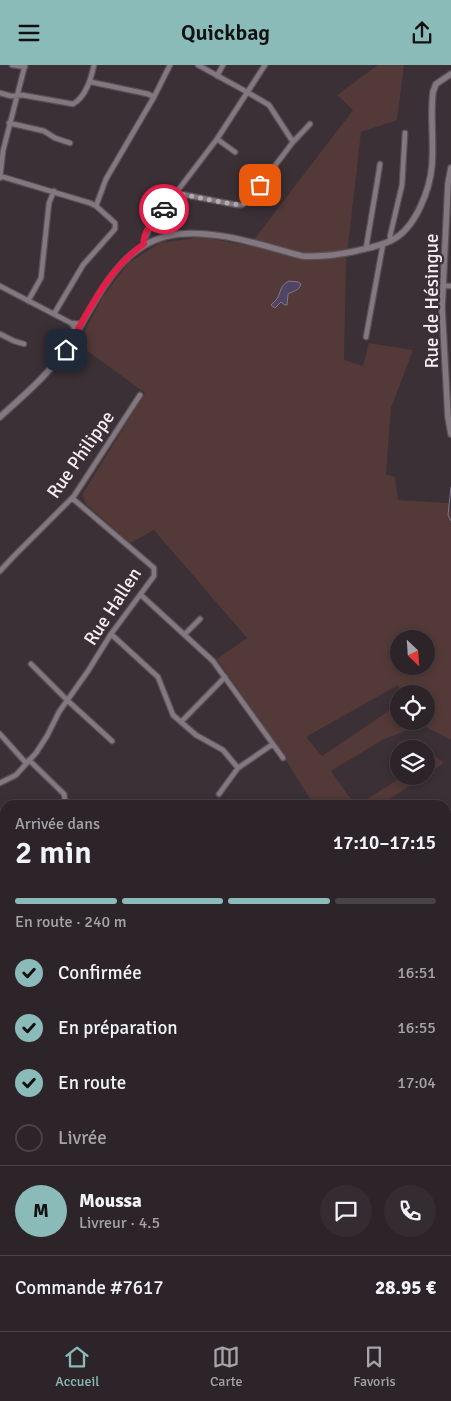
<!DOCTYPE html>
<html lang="fr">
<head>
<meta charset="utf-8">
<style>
	:root { --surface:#2c2428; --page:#342c30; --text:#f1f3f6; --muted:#a6a4a8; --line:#484145; --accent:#8bbbb9 }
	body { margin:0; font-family:Signika,sans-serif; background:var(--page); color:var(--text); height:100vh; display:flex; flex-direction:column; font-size:19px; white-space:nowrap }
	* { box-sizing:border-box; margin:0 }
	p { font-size:16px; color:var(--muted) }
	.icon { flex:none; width:28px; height:28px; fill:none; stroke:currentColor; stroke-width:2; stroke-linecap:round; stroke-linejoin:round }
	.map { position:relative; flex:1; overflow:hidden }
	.side { position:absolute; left:0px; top:735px; width:451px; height:531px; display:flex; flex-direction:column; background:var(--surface); border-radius:15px 15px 0 0; box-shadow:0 2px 8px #0003,0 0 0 1px var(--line) }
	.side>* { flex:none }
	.needle { width:32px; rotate:155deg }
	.controls { position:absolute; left:390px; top:565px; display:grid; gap:10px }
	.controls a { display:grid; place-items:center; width:45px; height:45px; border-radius:50%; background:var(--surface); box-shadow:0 2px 8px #0003,0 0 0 1px var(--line); font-size:25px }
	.pin { position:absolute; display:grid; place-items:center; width:42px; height:42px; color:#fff; margin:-21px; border-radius:10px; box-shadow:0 2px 8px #0006 }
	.courier { position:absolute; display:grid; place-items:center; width:50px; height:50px; margin:-25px; border:4px solid #e11d48; border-radius:50%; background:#fff; color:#222; box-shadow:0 1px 6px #0007 }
	.summary em { font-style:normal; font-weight:600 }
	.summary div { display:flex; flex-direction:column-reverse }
	.summary { display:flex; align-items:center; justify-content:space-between; height:85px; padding:0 15px }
	h1 { font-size:32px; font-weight:600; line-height:38px }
	.bar { display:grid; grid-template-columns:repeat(4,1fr); gap:8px 5px; align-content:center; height:60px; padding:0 15px }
	.bar i { height:6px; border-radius:4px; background:var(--line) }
	.bar .on { background:var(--accent) }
	.bar p { grid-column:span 4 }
	.line { display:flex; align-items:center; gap:12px; padding:0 15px; border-top:1px solid var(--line) }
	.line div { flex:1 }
	.round { display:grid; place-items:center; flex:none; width:52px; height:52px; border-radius:26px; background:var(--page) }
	ol { padding:0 15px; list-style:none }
	li { display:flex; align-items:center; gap:15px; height:55px }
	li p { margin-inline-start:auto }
	li .icon { padding:5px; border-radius:50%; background:var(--accent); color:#111; stroke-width:4 }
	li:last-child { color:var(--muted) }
	li i { width:28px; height:28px; border:2px solid var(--line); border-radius:50% }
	header { display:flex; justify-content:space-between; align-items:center; height:65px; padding:0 15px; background:var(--accent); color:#111; font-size:22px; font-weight:600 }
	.tabs { display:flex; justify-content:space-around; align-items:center; height:70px; border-top:1px solid var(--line); background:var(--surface); font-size:14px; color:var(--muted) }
	.tabs a { display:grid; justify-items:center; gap:2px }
	.tabs .on { color:var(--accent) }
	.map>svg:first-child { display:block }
	.green { fill:#533938; fill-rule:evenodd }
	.water { fill:#4f4463; stroke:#80778e }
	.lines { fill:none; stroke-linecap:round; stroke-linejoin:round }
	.stream { stroke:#80778e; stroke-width:1 }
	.minor-casing { stroke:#585055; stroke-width:7 }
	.tertiary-casing { stroke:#585055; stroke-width:8 }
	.secondary-casing { stroke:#585055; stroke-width:9 }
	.minor { stroke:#83787f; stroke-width:4.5 }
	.tertiary { stroke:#83787f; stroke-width:5.5 }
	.secondary { stroke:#9a799d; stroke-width:6 }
	.done { stroke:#b3acb0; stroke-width:5; stroke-dasharray:0 9 }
	.route { stroke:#e11d48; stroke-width:6 }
	.labels { text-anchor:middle; stroke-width:4.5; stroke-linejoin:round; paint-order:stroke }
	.street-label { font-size:19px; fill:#f4eef2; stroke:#3a3036 }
</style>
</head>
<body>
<header><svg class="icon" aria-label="menu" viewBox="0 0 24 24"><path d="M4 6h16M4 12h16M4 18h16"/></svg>Quickbag<svg class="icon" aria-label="share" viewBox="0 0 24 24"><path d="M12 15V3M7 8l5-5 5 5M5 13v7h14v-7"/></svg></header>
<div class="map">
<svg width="451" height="1266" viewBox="0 0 451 1266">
	<rect width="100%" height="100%" fill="#3a3036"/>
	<path class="green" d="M378,0H404L397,55L361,67L346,199L344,295L363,301L369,278L413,285L391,343L386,409L395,412L398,435L448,438L451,447V675L422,660L384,674L331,706L355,740H314L266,664L217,594L247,573L154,465L130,478L86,439L82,430L145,328L78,279L102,233L128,198L160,178L203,172L249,181L353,45L337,30ZM399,574H426V601H399ZM398,620L402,629H426V656H399V639L322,691L306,672Z
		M436,692L444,698L426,710V698Z
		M404,711H424L381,740H357Z
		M5,786V854L0,858V792Z
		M451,1019V1079L446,1078V1020Z"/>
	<path class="water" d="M289,216L298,217L301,219C299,226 293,226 288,229L287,240H285L281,237L275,243L271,240C273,238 275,236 277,234C281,227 280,220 289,216Z"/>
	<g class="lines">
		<path class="stream" d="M451,422L448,450L451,456
			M446,1254L451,1245
			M440,1266L443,1261"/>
		<defs>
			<path id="minor" d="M12,0L25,2
				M217,11L223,0
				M91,17L148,29L154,32
				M0,28L11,31L22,30L73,39C86,32 91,14 94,0
				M9,58L44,66L55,73L70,78
				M217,74L235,87
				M293,77L310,59
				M0,111L90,138L96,141L115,158V164L83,200L54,249
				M0,113L3,86L25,0
				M176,128L237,140H242L249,135L293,77L269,40L247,27L198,0
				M96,141L106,114L154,32L170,0
				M391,176L390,171L402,120L405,68
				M144,179V175L150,162L217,74L265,0
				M366,183L377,118L380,99
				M0,221L71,258
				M443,221H451
				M28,236L41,213L49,138L54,126
				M77,266L71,258L82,259
				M0,269L14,276L24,279
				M366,272L383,179
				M0,506L14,491L74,431L140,330
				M141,530L213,596L283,693
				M111,569L158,612L173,650L196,670L223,685L238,703
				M185,569L200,554
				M31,599L67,635L112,676
				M181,657L225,612
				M0,669L26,698
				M29,695L64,729L66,740
				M0,718L16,710L36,688L47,671L59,647L88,606L111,569L154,511V503L72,433
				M219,729L238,703L273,679
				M0,877L3,872
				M446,1190L451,1179
				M270,1266L272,1261
				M411,1266L414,1261"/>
			<path id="tertiary" d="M451,103L448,119L442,243L448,352L451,369
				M0,352C23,331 48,310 66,284C97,239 116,176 179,169C220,165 263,181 302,191C321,192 338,190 356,186C368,183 381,181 392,175C416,163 430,124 432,100C434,75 430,51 433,27L436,19L451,9"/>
			<path id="secondary" d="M0,1053L5,1056
				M323,1261L330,1266"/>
		</defs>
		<use href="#minor" class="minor-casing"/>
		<use href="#tertiary" class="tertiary-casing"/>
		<use href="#secondary" class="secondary-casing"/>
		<use href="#minor" class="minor"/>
		<use href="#tertiary" class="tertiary"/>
		<use href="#secondary" class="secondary"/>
	</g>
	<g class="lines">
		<path class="done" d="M164,144L176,128L220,137L242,140L249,135L260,120"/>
		<path class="route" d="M66,285C88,248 108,203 144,179C142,166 156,153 164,144"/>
	</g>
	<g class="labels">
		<g class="street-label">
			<text transform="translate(431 236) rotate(-90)" y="7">Rue de Hésingue</text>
			<text transform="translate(80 389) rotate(-55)" y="7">Rue Philippe</text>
			<text transform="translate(112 541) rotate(-57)" y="7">Rue Hallen</text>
		</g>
	</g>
</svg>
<div class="controls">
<a><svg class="needle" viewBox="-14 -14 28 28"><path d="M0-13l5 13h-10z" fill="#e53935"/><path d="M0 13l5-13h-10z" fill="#a6a4a8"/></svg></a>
<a><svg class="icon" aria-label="locate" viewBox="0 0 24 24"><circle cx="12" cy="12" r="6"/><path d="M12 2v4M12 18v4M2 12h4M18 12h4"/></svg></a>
<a><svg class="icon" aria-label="layers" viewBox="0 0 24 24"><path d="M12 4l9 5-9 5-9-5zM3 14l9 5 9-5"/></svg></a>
</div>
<div class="pin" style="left:260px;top:120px;background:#ea580c"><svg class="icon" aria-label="bag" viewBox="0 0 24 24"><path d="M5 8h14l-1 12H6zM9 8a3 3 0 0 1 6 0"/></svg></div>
<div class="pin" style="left:66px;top:285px;background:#1f2937"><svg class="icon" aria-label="home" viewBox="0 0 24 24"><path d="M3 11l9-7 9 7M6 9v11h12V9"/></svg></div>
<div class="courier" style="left:164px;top:144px"><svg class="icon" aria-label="car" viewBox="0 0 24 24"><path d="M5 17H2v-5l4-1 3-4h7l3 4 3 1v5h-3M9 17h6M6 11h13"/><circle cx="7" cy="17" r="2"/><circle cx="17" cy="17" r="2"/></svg></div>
<section class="side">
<div class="summary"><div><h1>2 min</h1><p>Arrivée dans</p></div><em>17:10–17:15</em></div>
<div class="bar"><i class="on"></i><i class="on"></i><i class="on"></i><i></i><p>En route · 240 m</p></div>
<ol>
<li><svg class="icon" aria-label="check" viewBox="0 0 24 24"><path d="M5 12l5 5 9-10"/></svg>Confirmée<p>16:51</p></li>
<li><svg class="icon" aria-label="check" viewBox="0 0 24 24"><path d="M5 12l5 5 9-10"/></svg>En préparation<p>16:55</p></li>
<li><svg class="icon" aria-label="check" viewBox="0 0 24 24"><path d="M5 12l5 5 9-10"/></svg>En route<p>17:04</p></li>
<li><i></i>Livrée</li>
</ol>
<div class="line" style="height:90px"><b class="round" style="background:var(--accent);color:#111">M</b><div><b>Moussa</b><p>Livreur · 4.5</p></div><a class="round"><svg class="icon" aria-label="chat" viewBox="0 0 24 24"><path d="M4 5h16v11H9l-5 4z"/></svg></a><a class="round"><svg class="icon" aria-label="phone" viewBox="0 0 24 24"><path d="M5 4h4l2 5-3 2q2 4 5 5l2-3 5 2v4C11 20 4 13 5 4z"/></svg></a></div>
<div class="line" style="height:65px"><div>Commande #7617</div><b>28.95 €</b></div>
</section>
</div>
<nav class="tabs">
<a class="on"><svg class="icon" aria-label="home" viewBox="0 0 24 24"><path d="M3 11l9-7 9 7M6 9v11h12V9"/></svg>Accueil</a>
<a><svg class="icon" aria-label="map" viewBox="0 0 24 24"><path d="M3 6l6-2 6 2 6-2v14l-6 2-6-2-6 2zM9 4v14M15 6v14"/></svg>Carte</a>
<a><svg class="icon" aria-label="saved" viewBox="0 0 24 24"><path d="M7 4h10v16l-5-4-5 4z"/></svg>Favoris</a>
</nav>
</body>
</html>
